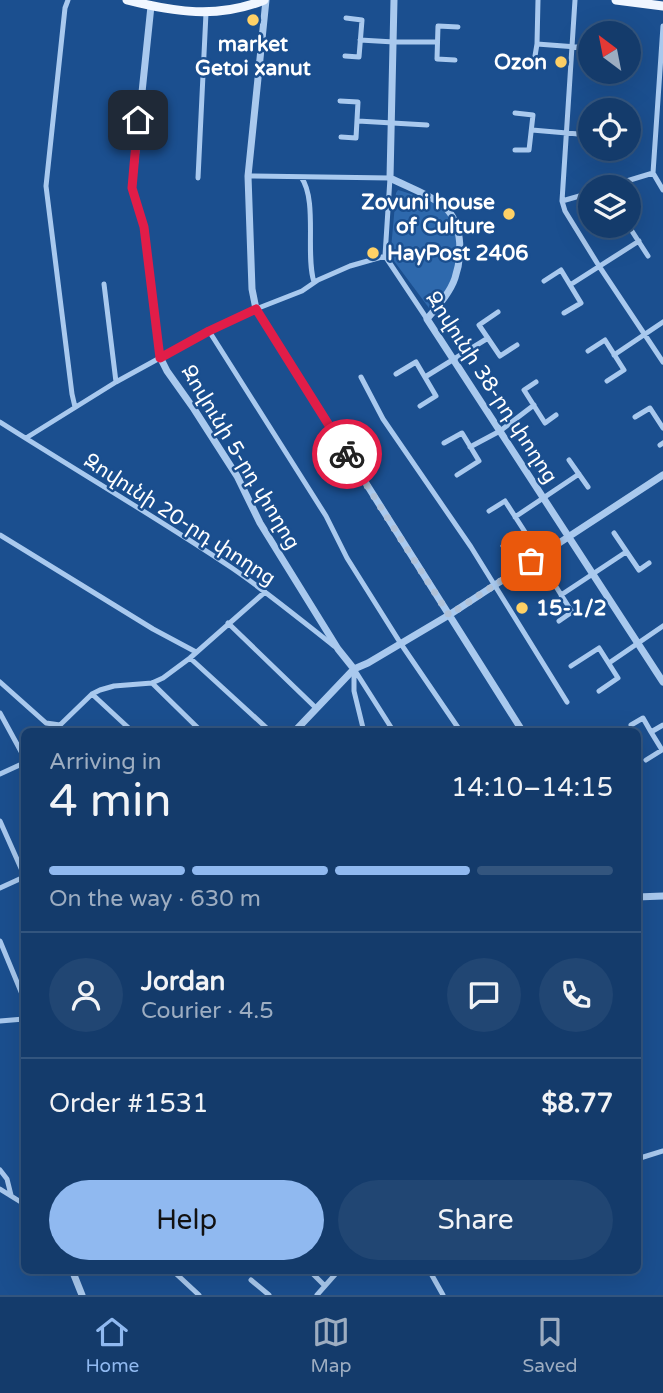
<!DOCTYPE html>
<html lang="en">
<head>
<meta charset="utf-8">
<style>
	:root { --surface:#143b6b; --page:#214673; --text:#f1f3f6; --muted:#9dadc1; --line:#33557e; --accent:#90b9f0 }
	body { margin:0; font-family:"Varela Round","Noto Sans Armenian",sans-serif; background:var(--page); color:var(--text); height:100vh; display:flex; flex-direction:column; font-size:26px; white-space:nowrap }
	* { box-sizing:border-box; margin:0 }
	p { font-size:23px; color:var(--muted) }
	.icon { flex:none; width:38px; height:38px; fill:none; stroke:currentColor; stroke-width:2; stroke-linecap:round; stroke-linejoin:round }
	.map { position:relative; flex:1; overflow:hidden }
	.drawer { position:absolute; left:21px; top:728px; width:620px; height:546px; display:flex; flex-direction:column; background:var(--surface); border-radius:10px; box-shadow:0 7px 28px #0002,0 0 0 2px var(--line) }
	.drawer>* { flex:none }
	.needle { width:46px; rotate:328deg }
	.fabs { position:absolute; left:578px; top:21px; display:grid; gap:14px }
	.fabs a { display:grid; place-items:center; width:63px; height:63px; border-radius:50%; background:var(--surface); box-shadow:0 7px 28px #0002,0 0 0 2px var(--line); font-size:35px }
	.pin { position:absolute; display:grid; place-items:center; width:60px; height:60px; color:#fff; margin:-30px; border-radius:14px; box-shadow:0 4px 10px #0006 }
	.courier { position:absolute; display:grid; place-items:center; width:70px; height:70px; margin:-35px; border:5px solid #e11d48; border-radius:50%; background:#fff; color:#222; box-shadow:0 2px 9px #0007 }
	.summary em { font-style:normal; font-weight:600 }
	.summary div { display:flex; flex-direction:column-reverse }
	.summary { display:flex; align-items:center; justify-content:space-between; height:119px; padding:0 28px }
	h1 { font-size:46px; font-weight:600; line-height:52px }
	.bar { display:grid; grid-template-columns:repeat(4,1fr); gap:10px 7px; align-content:center; height:84px; padding:0 28px }
	.bar i { height:9px; border-radius:5px; background:var(--line) }
	.bar .on { background:var(--accent) }
	.bar p { grid-column:span 4 }
	.line { display:flex; align-items:center; gap:18px; padding:0 28px; border-top:2px solid var(--line) }
	.line div { flex:1 }
	.round { display:grid; place-items:center; flex:none; width:74px; height:74px; border-radius:37px; background:var(--page) }
	.cta { display:flex; gap:14px; margin-top:auto; padding:14px 28px }
	.cta a { flex:1; height:80px; border-radius:42px; background:var(--accent); color:#111; font-size:28px; font-weight:600; line-height:80px; text-align:center }
	.cta a+a { background:var(--page); color:var(--text) }
	.menu { display:flex; justify-content:space-around; align-items:center; height:98px; border-top:2px solid var(--line); background:var(--surface); font-size:19px; color:var(--muted) }
	.menu a { display:grid; justify-items:center; gap:4px }
	.menu .on { color:var(--accent) }
	.map>svg:first-child { display:block }
	.green { fill:#2e69ad }
	.lines { fill:none; stroke-linecap:round; stroke-linejoin:round }
	.minor { stroke:#a9c9ee; stroke-width:5 }
	.tertiary { stroke:#a9c9ee; stroke-width:7 }
	.primary { stroke:#f0f6ff; stroke-width:9 }
	.done { stroke:#afc1d8; stroke-width:7; stroke-dasharray:0 12.6 }
	.route { stroke:#e11d48; stroke-width:9 }
	.poi-dot { fill:#ffd166; stroke:#1b4f8f; stroke-width:2.5 }
	.labels { text-anchor:middle; stroke-width:5; stroke-linejoin:round; paint-order:stroke }
	.poi-label { font-size:21px; font-weight:bold; fill:#fff; stroke:#1b4f8f; text-anchor:end }
	.street-label { font-size:21px; fill:#fff; stroke:#1b4f8f }
</style>
</head>
<body>
<div class="map">
<svg width="663" height="1295" viewBox="0 0 663 1295">
	<rect width="100%" height="100%" fill="#1b4f8f"/>
	<path class="green" d="M398,190C414,195 430,199 443,210C462,227 460,261 450,283C446,293 437,300 429,308L394,261L391,249L396,193Z"/>
	<g class="lines">
		<path class="minor" d="M68,0L65,8L46,186L72,394L75,407
			M575,0L562,201L565,211L599,266L663,362
			M663,26L653,173L663,190
			M617,33H629
			M360,40L394,42H437
			M537,44L590,48
			M345,56L359,57L362,20L346,18
			M535,56L537,44L538,0
			M455,60L437,59L438,26L458,27
			M340,101L358,102L356,138L341,137
			M358,121L427,125
			M532,130L590,135
			M606,149V153L620,155
			M515,150H529L533,115L515,113
			M248,176L390,178L385,256L427,319
			M301,177C318,200 305,255 314,282
			M198,178L206,13
			M607,187L653,173
			M562,201L590,193
			M628,225L648,256
			M544,281L561,270L581,303L564,313
			M104,284L116,382
			M570,285L639,241
			M498,312L479,325L500,356L517,345
			M209,331L326,516L347,558L401,644L461,732
			M588,351L605,340L624,370L607,381
			M614,355L663,322
			M396,374L416,362L436,396L420,406
			M361,377L383,419L471,547L567,702
			M425,377L488,338
			M536,382L524,390L545,423L556,415
			M635,417L650,408L663,428
			M0,422C77,471 156,517 232,568C267,592 301,620 334,646
			M26,438L116,382L209,331L256,309L302,291L318,280L350,266L385,256
			M444,443L462,433L479,461L457,475
			M660,445L663,443
			M470,447L500,431L534,405
			M569,460L588,487
			M489,511L505,501L525,532L503,546
			M515,517L579,474
			M614,533L639,570L649,563
			M0,535L153,629L196,652
			M538,588L553,582L572,612L559,621
			M561,595L626,552
			M228,623L316,708
			M190,658L271,732
			M609,663L663,626
			M571,666L599,648L618,678L599,691
			M354,669L394,732
			M354,669V691L364,732
			M0,682L46,723L60,725L92,694L100,690L114,686L152,683L163,678L190,658L265,592
			M152,683L202,732
			M92,694L133,732
			M0,713L24,757
			M631,725L643,718L651,732L663,725
			M646,760L662,750L651,732
			M0,774L24,763
			M0,821L24,875
			M0,888L24,877
			M0,941L24,999
			M0,1021L24,1019
			M637,1159L663,1151
			M0,1170L7,1179L11,1195
			M0,1189L24,1204
			M172,1270L199,1295
			M309,1270L325,1286
			M429,1270L443,1295
			M251,1280L269,1295
			M317,1295L339,1270"/>
		<path class="tertiary" d="M266,0L248,176L252,289L256,309L523,732
			M394,0L390,178C406,186 425,193 440,203C463,219 463,254 455,278C450,293 437,307 427,319L663,682
			M151,6L132,188L144,227L160,357L167,371L194,409L237,476L260,523L338,649L354,669
			M294,732L354,669L368,663L449,615L663,475
			M637,897L663,896
			M72,1270L82,1295"/>
		<path class="primary" d="M127,0C174,12 218,19 264,0
			M616,0L663,6"/>
	</g>
	<g class="lines">
		<path class="done" d="M347,454L449,615L531,561"/>
		<path class="route" d="M138,120L132,188L144,227L160,358L209,331L256,309L347,454"/>
	</g>
	<g class="poi-dot">
		<circle cx="253" cy="20" r="7"/>
		<circle cx="561" cy="62" r="7"/>
		<circle cx="509" cy="214" r="7"/>
		<circle cx="373" cy="253" r="7"/>
		<circle cx="522" cy="608" r="7"/>
	</g>
	<g class="labels">
		<g class="poi-label">
			<text x="253" y="51" text-anchor="middle">market<tspan x="253" dy="24">Getoi xanut</tspan></text>
			<text x="547" y="69">Ozon</text>
			<text x="495" y="209">Zovuni house<tspan x="495" dy="24">of Culture</tspan></text>
			<text x="387" y="260" text-anchor="start">HayPost 2406</text>
			<text x="536" y="615" text-anchor="start">15-1/2</text>
		</g>
		<g class="street-label">
			<text transform="translate(492 387) rotate(57)" y="7">Զովունի 38-րդ փողոց</text>
			<text transform="translate(241 457) rotate(59)" y="7">Զովունի 5-րդ փողոց</text>
			<text transform="translate(180 519) rotate(33)" y="7">Զովունի 20-րդ փողոց</text>
		</g>
	</g>
</svg>
<div class="fabs">
<a><svg class="needle" viewBox="-14 -14 28 28"><path d="M0-13l5 13h-10z" fill="#e53935"/><path d="M0 13l5-13h-10z" fill="#9dadc1"/></svg></a>
<a><svg class="icon" aria-label="locate" viewBox="0 0 24 24"><circle cx="12" cy="12" r="6"/><path d="M12 2v4M12 18v4M2 12h4M18 12h4"/></svg></a>
<a><svg class="icon" aria-label="layers" viewBox="0 0 24 24"><path d="M12 4l9 5-9 5-9-5zM3 14l9 5 9-5"/></svg></a>
</div>
<div class="pin" style="left:531px;top:561px;background:#ea580c"><svg class="icon" aria-label="bag" viewBox="0 0 24 24"><path d="M5 8h14l-1 12H6zM9 8a3 3 0 0 1 6 0"/></svg></div>
<div class="pin" style="left:138px;top:120px;background:#1f2937"><svg class="icon" aria-label="home" viewBox="0 0 24 24"><path d="M3 11l9-7 9 7M6 9v11h12V9"/></svg></div>
<div class="courier" style="left:347px;top:454px"><svg class="icon" aria-label="bike" viewBox="0 0 24 24"><circle cx="6" cy="16" r="4"/><circle cx="18" cy="16" r="4"/><path d="M6 16l4-8h5l3 8M10 8l3 8H6M13 5h3"/></svg></div>
<section class="drawer">
<div class="summary"><div><h1>4 min</h1><p>Arriving in</p></div><em>14:10–14:15</em></div>
<div class="bar"><i class="on"></i><i class="on"></i><i class="on"></i><i></i><p>On the way · 630 m</p></div>
<div class="line" style="height:126px"><a class="round"><svg class="icon" aria-label="person" viewBox="0 0 24 24"><circle cx="12" cy="8" r="4"/><path d="M4 21q1-7 8-7t8 7"/></svg></a><div><b>Jordan</b><p>Courier · 4.5</p></div><a class="round"><svg class="icon" aria-label="chat" viewBox="0 0 24 24"><path d="M4 5h16v11H9l-5 4z"/></svg></a><a class="round"><svg class="icon" aria-label="phone" viewBox="0 0 24 24"><path d="M5 4h4l2 5-3 2q2 4 5 5l2-3 5 2v4C11 20 4 13 5 4z"/></svg></a></div>
<div class="line" style="height:91px"><div>Order #1531</div><b>$8.77</b></div>
<div class="cta"><a>Help</a><a>Share</a></div>
</section>
</div>
<nav class="menu">
<a class="on"><svg class="icon" aria-label="home" viewBox="0 0 24 24"><path d="M3 11l9-7 9 7M6 9v11h12V9"/></svg>Home</a>
<a><svg class="icon" aria-label="map" viewBox="0 0 24 24"><path d="M3 6l6-2 6 2 6-2v14l-6 2-6-2-6 2zM9 4v14M15 6v14"/></svg>Map</a>
<a><svg class="icon" aria-label="saved" viewBox="0 0 24 24"><path d="M7 4h10v16l-5-4-5 4z"/></svg>Saved</a>
</nav>
</body>
</html>
